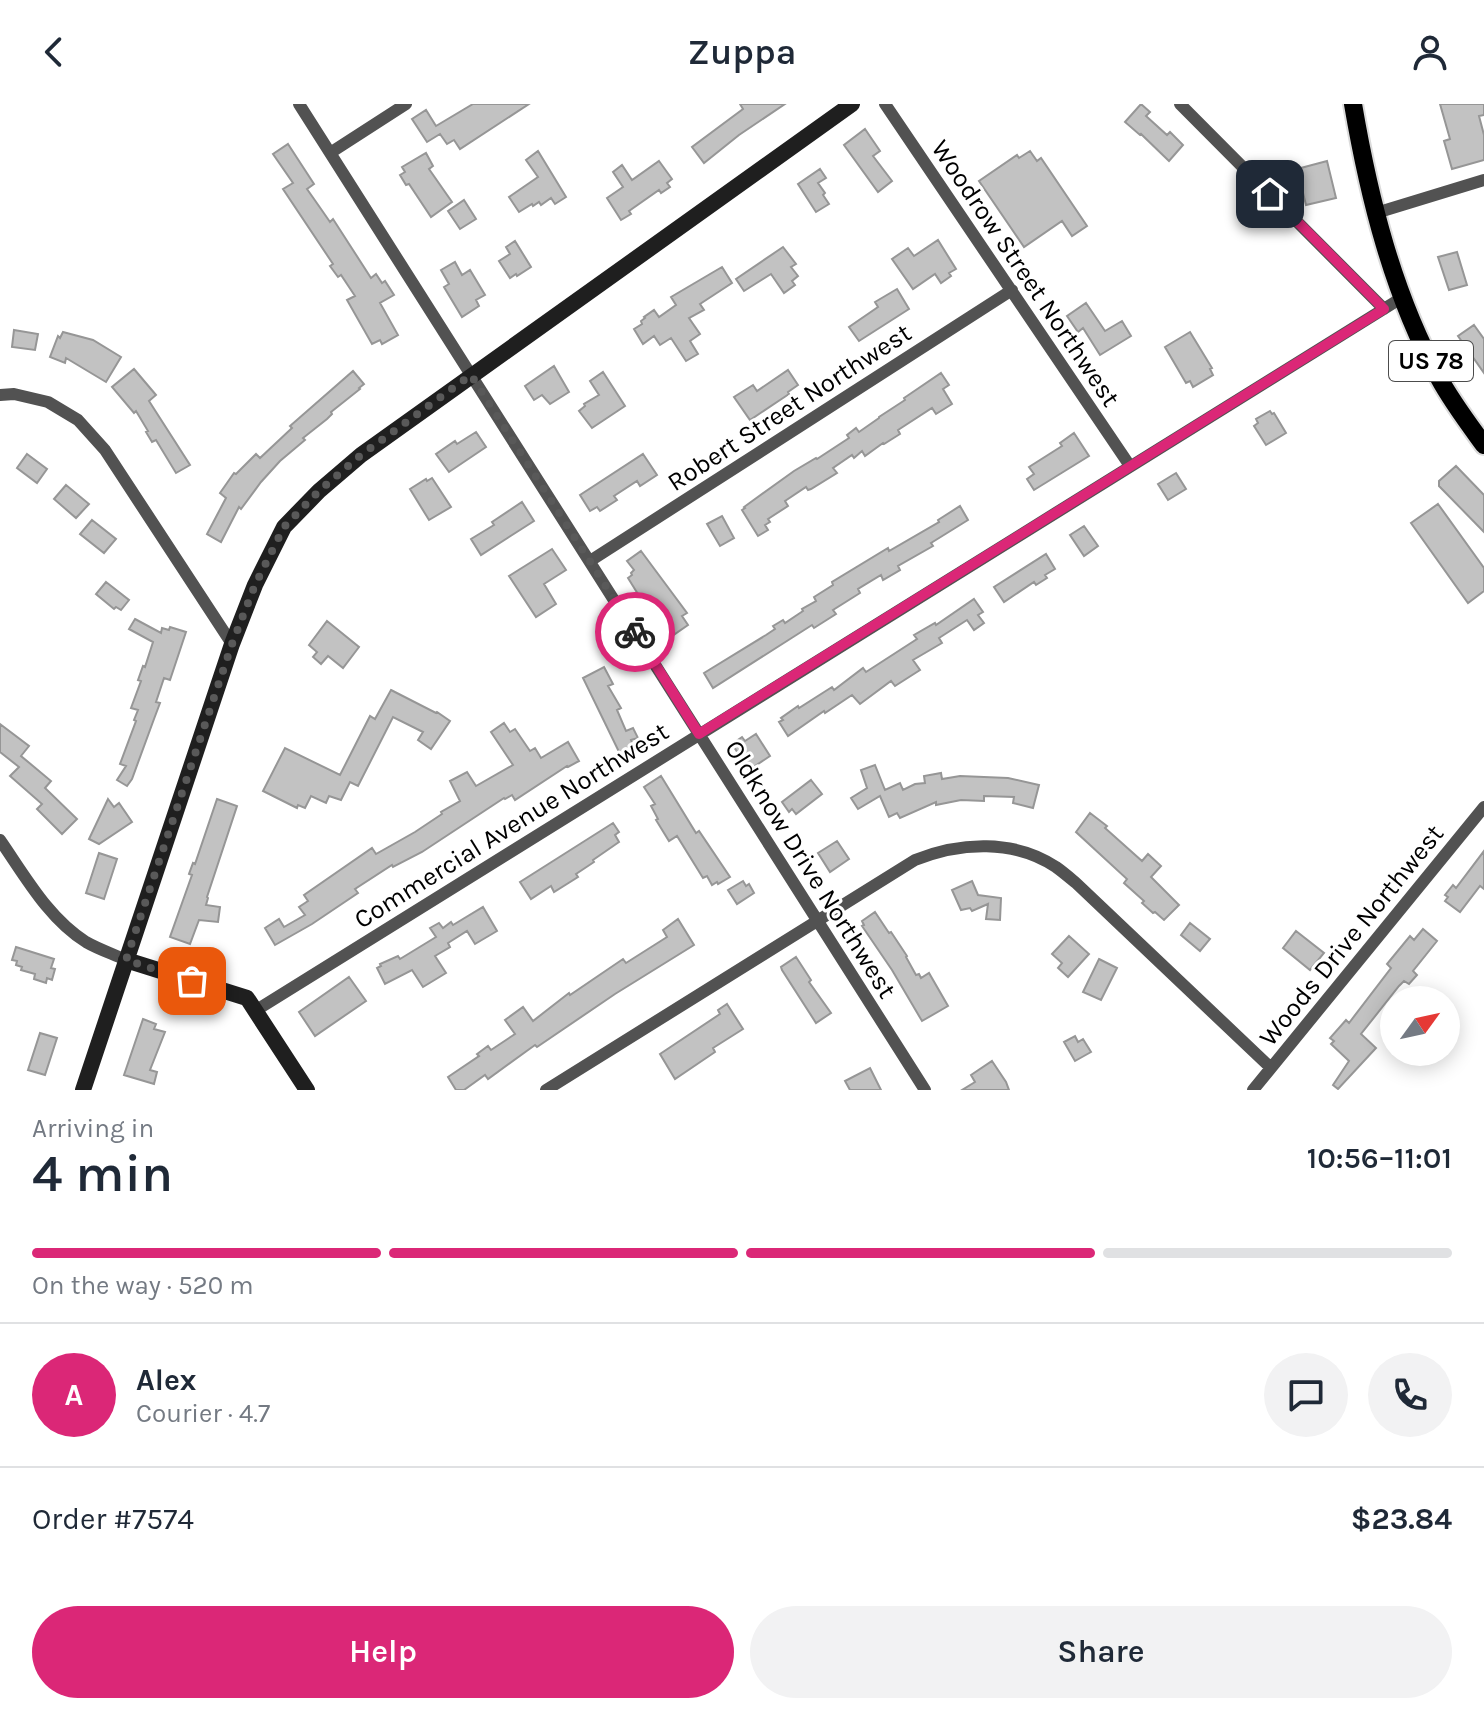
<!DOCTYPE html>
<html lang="en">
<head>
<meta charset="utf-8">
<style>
	:root { --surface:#fff; --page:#f2f2f3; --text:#1f2937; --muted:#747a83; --line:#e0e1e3; --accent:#db2777 }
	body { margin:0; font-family:Karla,sans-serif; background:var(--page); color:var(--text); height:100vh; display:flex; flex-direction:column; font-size:30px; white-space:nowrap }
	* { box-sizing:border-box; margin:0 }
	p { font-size:26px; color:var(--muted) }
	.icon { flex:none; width:44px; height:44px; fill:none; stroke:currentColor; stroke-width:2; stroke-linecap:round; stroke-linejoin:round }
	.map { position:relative; height:986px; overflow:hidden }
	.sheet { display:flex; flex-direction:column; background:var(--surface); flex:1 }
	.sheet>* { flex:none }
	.needle { width:52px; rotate:57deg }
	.controls { position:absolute; left:1380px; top:882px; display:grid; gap:16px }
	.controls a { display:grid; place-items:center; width:80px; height:80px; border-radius:50%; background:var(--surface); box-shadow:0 4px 20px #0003; font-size:40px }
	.pin { position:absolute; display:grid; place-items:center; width:68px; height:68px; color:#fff; margin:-34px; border-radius:16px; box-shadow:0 4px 12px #0006 }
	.courier { position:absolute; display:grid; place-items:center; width:80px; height:80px; margin:-40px; border:6px solid #db2777; border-radius:50%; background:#fff; color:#222; box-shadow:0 2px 10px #0007 }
	.head em { font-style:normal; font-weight:600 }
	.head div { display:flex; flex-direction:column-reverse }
	.head { display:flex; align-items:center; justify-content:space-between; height:136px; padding:0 32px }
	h1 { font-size:52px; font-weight:600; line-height:60px }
	.bar { display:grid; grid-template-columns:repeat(4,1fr); gap:12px 8px; align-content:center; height:96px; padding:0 32px }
	.bar i { height:10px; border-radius:6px; background:var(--line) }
	.bar .selected { background:var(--accent) }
	.bar p { grid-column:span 4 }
	.line { display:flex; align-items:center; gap:20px; padding:0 32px; border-top:2px solid var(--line) }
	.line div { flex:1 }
	.round { display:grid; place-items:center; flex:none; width:84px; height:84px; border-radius:42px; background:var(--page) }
	.action { display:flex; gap:16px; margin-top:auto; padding:16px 32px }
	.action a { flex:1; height:92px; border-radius:48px; background:var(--accent); color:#fff; font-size:32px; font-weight:600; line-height:92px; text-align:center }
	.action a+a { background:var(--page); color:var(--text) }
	header { display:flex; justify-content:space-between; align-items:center; height:104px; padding:0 32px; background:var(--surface); font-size:36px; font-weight:600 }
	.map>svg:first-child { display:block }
	.building { fill:#c2c2c2; stroke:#969696; stroke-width:2 }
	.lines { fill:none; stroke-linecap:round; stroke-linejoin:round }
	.primary-casing { stroke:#dbdbdb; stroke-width:22 }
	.street { stroke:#525252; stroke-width:12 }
	.secondary { stroke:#1f1f1f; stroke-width:16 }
	.primary { stroke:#000; stroke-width:18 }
	.done { stroke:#595959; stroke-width:8; stroke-dasharray:0 14.4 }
	.route { stroke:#db2777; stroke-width:10 }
	.labels { text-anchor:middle; stroke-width:6; stroke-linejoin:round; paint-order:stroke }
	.shield { fill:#fff; stroke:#4c4c4c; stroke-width:2 }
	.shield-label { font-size:24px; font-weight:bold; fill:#000 }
	.street-label { font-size:26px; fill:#000; stroke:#fff }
</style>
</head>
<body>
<header><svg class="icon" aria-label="back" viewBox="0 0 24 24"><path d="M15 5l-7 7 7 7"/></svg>Zuppa<svg class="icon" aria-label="person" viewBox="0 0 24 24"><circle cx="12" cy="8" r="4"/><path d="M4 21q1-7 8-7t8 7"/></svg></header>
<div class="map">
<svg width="1484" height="986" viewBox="0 0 1484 986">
	<rect width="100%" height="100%" fill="#fff"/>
	<path class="building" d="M473,0H529L460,45L454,36L447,40L440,30L427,38L412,15L426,6L436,22Z
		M740,0H785L739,31L704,59L692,43L743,5Z
		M1141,0L1150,8L1146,12L1167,31L1170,28L1183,41L1169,57L1141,30L1140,31L1125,18Z
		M1440,0H1484V11L1479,12L1484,31V56L1452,65L1444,37L1450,35Z
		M865,25L880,47L873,52L892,77L878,88L844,41Z
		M288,40L314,80L307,85L321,105L330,118L333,115L371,174L376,170L382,179L385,177L394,191L380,199L398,231L382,240L380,236L372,240L347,196L355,192L341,171L338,173L330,162L333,160L283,85L293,79L273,50Z
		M538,47L566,93L555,100L551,94L541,101L539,98L533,102L532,100L519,108L509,93L538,73L526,56Z
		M1030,47L1037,57L1041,54L1087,122L1072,132L1062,117L1024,143L979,77L1017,51L1019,54Z
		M426,49L433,62L429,65L452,98L431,113L409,80L406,81L400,71L405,68L402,63Z
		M659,57L672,75L667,79L670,83L661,89L659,86L629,107L631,110L621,116L607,94L623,83L613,68L622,61L632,76Z
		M1327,57L1336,94L1306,101L1297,65Z
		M820,65L826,74L818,79L825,89L823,91L829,100L816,108L798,80Z
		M464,96L476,115L460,125L448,107Z
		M938,136L956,165L949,169L951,172L941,179L935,170L913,185L892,155L908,144L914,152Z
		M515,137L531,163L517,172L516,170L510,174L499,157L510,150L506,143Z
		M783,143L796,160L791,163L798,172L792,177L795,181L784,189L771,170L744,187L736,175Z
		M1457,148L1467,181L1449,186L1438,153Z
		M455,158L462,171L470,166L485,191L476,196L479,202L462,213L444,183L449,180L441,166Z
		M722,163L732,179L700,200L704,206L689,214L700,230L690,237L698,250L686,257L671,234L660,241L654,232L643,240L634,225L642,220L641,217L645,214L644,213L654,206L659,213L676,201L671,193Z
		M897,185L909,205L859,237L849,223L878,203L875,198Z
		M1086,199L1105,227L1122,217L1131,232L1100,251L1083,224L1078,228L1067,212Z
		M1474,221L1484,235V269L1458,232Z
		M14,226L38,230L35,246L12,243Z
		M63,228L93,236L121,253L106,278L66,254L65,259L50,253L58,232L60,234Z
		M1190,228L1212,264L1210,265L1213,271L1193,283L1190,277L1186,279L1165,243Z
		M554,262L569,288L550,300L542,291L534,296L525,282Z
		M134,265L156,291L149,297L190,361L176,369L156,336L152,338L146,328L148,327L136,307L134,309L112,283Z
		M788,266L798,281L788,288L789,290L750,316L734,293L753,281L757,287Z
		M353,267L364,280L359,284L360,285L331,308L332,310L327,315L303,334L305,336L280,357L261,378L241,405L239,403L221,438L207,430L226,394L220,389L234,369L236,370L256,350L260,354L292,324L290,322Z
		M603,268L625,302L592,324L579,307L585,302L584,300L599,291L590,277Z
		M941,269L949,281L943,285L952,300L936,310L932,304L898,326L900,330L884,340L883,339L865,352L862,347L854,354L852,351L833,364L837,369L811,385L808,386L806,383L785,397L788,402L768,415L770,418L765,421L768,426L758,432L742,406L745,404L744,403L794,367L816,354L817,355L849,334L847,331L856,324L859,328L879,314V313L905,296L904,294L907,292Z
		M1270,307L1272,310L1274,309L1286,329L1266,341L1254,322L1258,319L1256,315Z
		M476,328L486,343L449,368L436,350L455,337L457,340Z
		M1074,329L1089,352L1034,386L1027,375L1034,370L1029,363L1062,342L1060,339Z
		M27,350L47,365L37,379L17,364Z
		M643,350L657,371L640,382L637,377L614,392L617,396L600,407L597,403L590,407L580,391Z
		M1456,362L1484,391V428L1439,382V377Z
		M1176,369L1186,385L1168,396L1158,380Z
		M432,374L451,403L429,416L410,385L426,375L427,377Z
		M66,381L89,400L76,414L54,395Z
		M522,398L534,417L481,451L471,435L494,421L492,418Z
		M1438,400L1484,464V487L1468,499L1411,419Z
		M960,402L968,416L931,439L933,442L898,462L900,466L883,476L881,471L858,485L860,489L833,506L836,510L814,524L812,521L713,584L704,569L766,531L775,525L773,522L783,516L785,519L803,507L802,505L816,497L814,493L833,481L832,478L888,444L889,447L939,418L938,416Z
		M722,412L734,434L720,442L707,420Z
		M92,416L116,435L104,449L80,430Z
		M1084,422L1098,442L1084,452L1070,431Z
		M552,445L566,466L544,480L556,500L536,513L509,472Z
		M641,447L687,509L682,512L688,521L672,532L655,508L651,511L628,474L632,471L631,469L634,466L627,457Z
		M1046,450L1055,465L1045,471L1047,474L1036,481L1034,478L1004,498L994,483Z
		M106,478L129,496L121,506L116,503L114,505L96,490Z
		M974,495L983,508L978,511L984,519L974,526L967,516L939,534L942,539L913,556L920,566L895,582L891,577L860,600L852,591L825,609L824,607L788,632L779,618L783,616L781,614L798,602L799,604L832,583L834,586L863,564L866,568L917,535L914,531L935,519L936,521Z
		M135,515L161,529L162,524L169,526L170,523L186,528L170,576L164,574L156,598L160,599L154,615L132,675L127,682L117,676L126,662L120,660L136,617L134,616L138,606L131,604L141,577L138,576L143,562L145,563L153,538L129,525Z
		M327,517L359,543L343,564L328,552L321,560L313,553L317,548L309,541Z
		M604,563L613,580L608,582L621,604L617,606L626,627L633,624L638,634L631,636L635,647L621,652L583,574Z
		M391,586L436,609L437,608L450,617L431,645L418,636L423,628L393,613L358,682L350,678L341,696L329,692L326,699L311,692L305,704L298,701L297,704L263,687L285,644L340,671L370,612L375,615Z
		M504,619L510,628L515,625L530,647L535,644L541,654L568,638L579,657L568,663L567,662L515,696L512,691L505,695L504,694L422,748L393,763L392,761L355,785L358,789L312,820L275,841L265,824L279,815L284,823L305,811L299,803L308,797L304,791L372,744L376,750L415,728L442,710L441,708L460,697L450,677L467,668L476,682L513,661L491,628Z
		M0,620L29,642L21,652L51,677L45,684L77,715L62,730L37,705L42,700L10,672L19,663L0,648Z
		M756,630L770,652L749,666L732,640L742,633L745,637Z
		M875,661L885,686L900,679L903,686L915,680L925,679L924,672L941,669L942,675L960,672L1008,674L1039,681L1033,704L1013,699L1014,693L984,692V697L961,696L936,701V698L900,714L897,709L889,713L880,692L858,705L851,694L867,684L861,666Z
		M661,672L696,729L699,727L730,773L718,780L717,778L712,781L707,772L703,774L677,732L669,737L656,716L658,715L651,702L655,700L644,683Z
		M811,676L822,690L796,710L792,705L789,708L782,698Z
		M108,695L114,703L119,699L132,718L99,740L89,735Z
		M217,695L237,702L207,793L208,794L206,801L220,803L218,818L199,816L190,840L170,833L192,771L189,770L193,759L195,760Z
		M1090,709L1107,722L1105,724L1142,757L1148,750L1161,762L1151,773L1179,801L1164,816L1155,808L1153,809L1142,799L1144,797L1124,779L1127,775L1076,728Z
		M613,719L619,728L615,731L619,738L593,756L594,758L576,770L578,773L554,788L551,782L531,795L520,778Z
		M837,737L849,755L830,768L818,749Z
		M1484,747V785L1480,782L1460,808L1445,797L1448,793L1445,791L1453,781L1456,784Z
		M99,749L117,755L104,795L86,789Z
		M743,777L746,782L749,780L754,789L737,800L728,786Z
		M972,777L978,791L1001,794L1000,816L986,815L988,800L972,807L970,804L961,806L952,786Z
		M483,803L497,827L475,840L467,827L448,839L450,843L435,852L446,869L423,883L412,866L385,880L377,864L381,862L380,860L398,852L400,855L436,833L430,824L439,819L443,824L451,818L453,821Z
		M875,808L889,829L891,828L907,852L906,853L916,871L919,870L921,874L929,869L948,902L922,917L892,866L862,822L864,821L862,817Z
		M678,815L694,841L615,890L537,943L535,941L488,975L485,971L464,986H456L448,973L479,952L477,950L488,942L491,946L515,930L505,916L523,903L533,917L569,889L570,891L623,855L626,859L667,833L663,826Z
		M1190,819L1210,835L1200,847L1181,831Z
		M1423,825L1437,837L1413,867L1417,871L1409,880L1404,877L1399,882L1361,930L1376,944L1338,985L1333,981L1349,957L1331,940L1334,937L1330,934L1346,916L1349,919L1391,864L1387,860L1410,832L1414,836Z
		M1296,827L1324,849L1310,866L1283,844Z
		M1069,832L1089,850L1068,873L1058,864L1062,859L1052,850Z
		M16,843L54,855L51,864L55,865L52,876L47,874L46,879L34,875L35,870L21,866L22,863L16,861L17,857L12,856Z
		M796,853L811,876L809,878L831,909L816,919L782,866L781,863Z
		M1099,855L1117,864L1101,896L1083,888Z
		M349,873L366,897L315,932L299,908Z
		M727,900L743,925L713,944L715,948L675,975L660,950L720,910L718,906Z
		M143,915L156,920L154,925L165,928L150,966L157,968L154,980L124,971Z
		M40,929L57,934L45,971L28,966Z
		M1075,932L1078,938L1083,935L1091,948L1075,957L1064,938Z
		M992,957L1006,978L1009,986H962L975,978L971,971Z
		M870,964L881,986H850L845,977Z"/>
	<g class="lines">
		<defs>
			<path id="primary" d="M1353,0C1369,94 1393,190 1439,274C1452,298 1468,319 1484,341"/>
		</defs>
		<use href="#primary" class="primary-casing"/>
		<path class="street" d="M299,0L925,986
			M885,0L1130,362
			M1180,0L1384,205
			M330,49L406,0
			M1376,109L1484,76
			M0,291L14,290L48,298L78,316L105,346L232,540
			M590,457L1012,186
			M0,736C25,772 48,814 86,838C98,845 113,850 126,856
			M255,907L1403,193
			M546,986L915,756C960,738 1014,735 1056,763C1063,768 1070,774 1076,779L1271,964
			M1253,986L1484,703"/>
		<path class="secondary" d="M126,856L247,894L307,986
			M83,986L232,540L255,481L284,423L319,387L361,351L852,0"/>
		<use href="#primary" class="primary"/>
	</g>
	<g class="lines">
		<path class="done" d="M192,877L126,856L232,540L255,481L284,423L319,387L361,351L471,271L635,528"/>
		<path class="route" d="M635,528L699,630L1384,205L1270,90"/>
	</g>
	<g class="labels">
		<rect class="shield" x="1389" y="237" width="84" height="40" rx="6"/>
		<g class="shield-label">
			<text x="1431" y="265">US 78</text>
		</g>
		<g class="street-label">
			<text transform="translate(1026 169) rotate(56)" y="9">Woodrow Street Northwest</text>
			<text transform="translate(789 303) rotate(-33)" y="9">Robert Street Northwest</text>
			<text transform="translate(511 721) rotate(-32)" y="9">Commercial Avenue Northwest</text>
			<text transform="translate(811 765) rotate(58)" y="9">Oldknow Drive Northwest</text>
			<text transform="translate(1351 831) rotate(-51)" y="9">Woods Drive Northwest</text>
		</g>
	</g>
</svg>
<div class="controls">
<a><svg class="needle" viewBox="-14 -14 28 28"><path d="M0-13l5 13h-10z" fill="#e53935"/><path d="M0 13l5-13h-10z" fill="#747a83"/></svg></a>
</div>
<div class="pin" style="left:192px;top:877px;background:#ea580c"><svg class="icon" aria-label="bag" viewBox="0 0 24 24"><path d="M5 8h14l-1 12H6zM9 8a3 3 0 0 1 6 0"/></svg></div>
<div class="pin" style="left:1270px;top:90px;background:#1f2937"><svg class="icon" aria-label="home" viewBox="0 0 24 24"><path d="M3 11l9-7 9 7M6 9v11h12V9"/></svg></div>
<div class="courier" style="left:635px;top:528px"><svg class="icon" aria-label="bike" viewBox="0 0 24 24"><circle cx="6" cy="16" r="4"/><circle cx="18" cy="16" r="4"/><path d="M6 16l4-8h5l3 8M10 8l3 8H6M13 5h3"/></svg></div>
</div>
<section class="sheet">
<div class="head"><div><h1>4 min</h1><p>Arriving in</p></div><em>10:56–11:01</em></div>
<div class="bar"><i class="selected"></i><i class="selected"></i><i class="selected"></i><i></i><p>On the way · 520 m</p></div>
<div class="line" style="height:144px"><b class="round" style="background:var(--accent);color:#fff">A</b><div><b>Alex</b><p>Courier · 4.7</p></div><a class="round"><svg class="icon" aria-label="chat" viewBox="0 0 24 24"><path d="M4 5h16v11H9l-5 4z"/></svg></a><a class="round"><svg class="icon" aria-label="phone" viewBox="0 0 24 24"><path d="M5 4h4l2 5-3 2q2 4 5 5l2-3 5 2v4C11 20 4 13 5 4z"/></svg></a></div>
<div class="line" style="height:104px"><div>Order #7574</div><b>$23.84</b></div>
<div class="action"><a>Help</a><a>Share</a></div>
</section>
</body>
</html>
